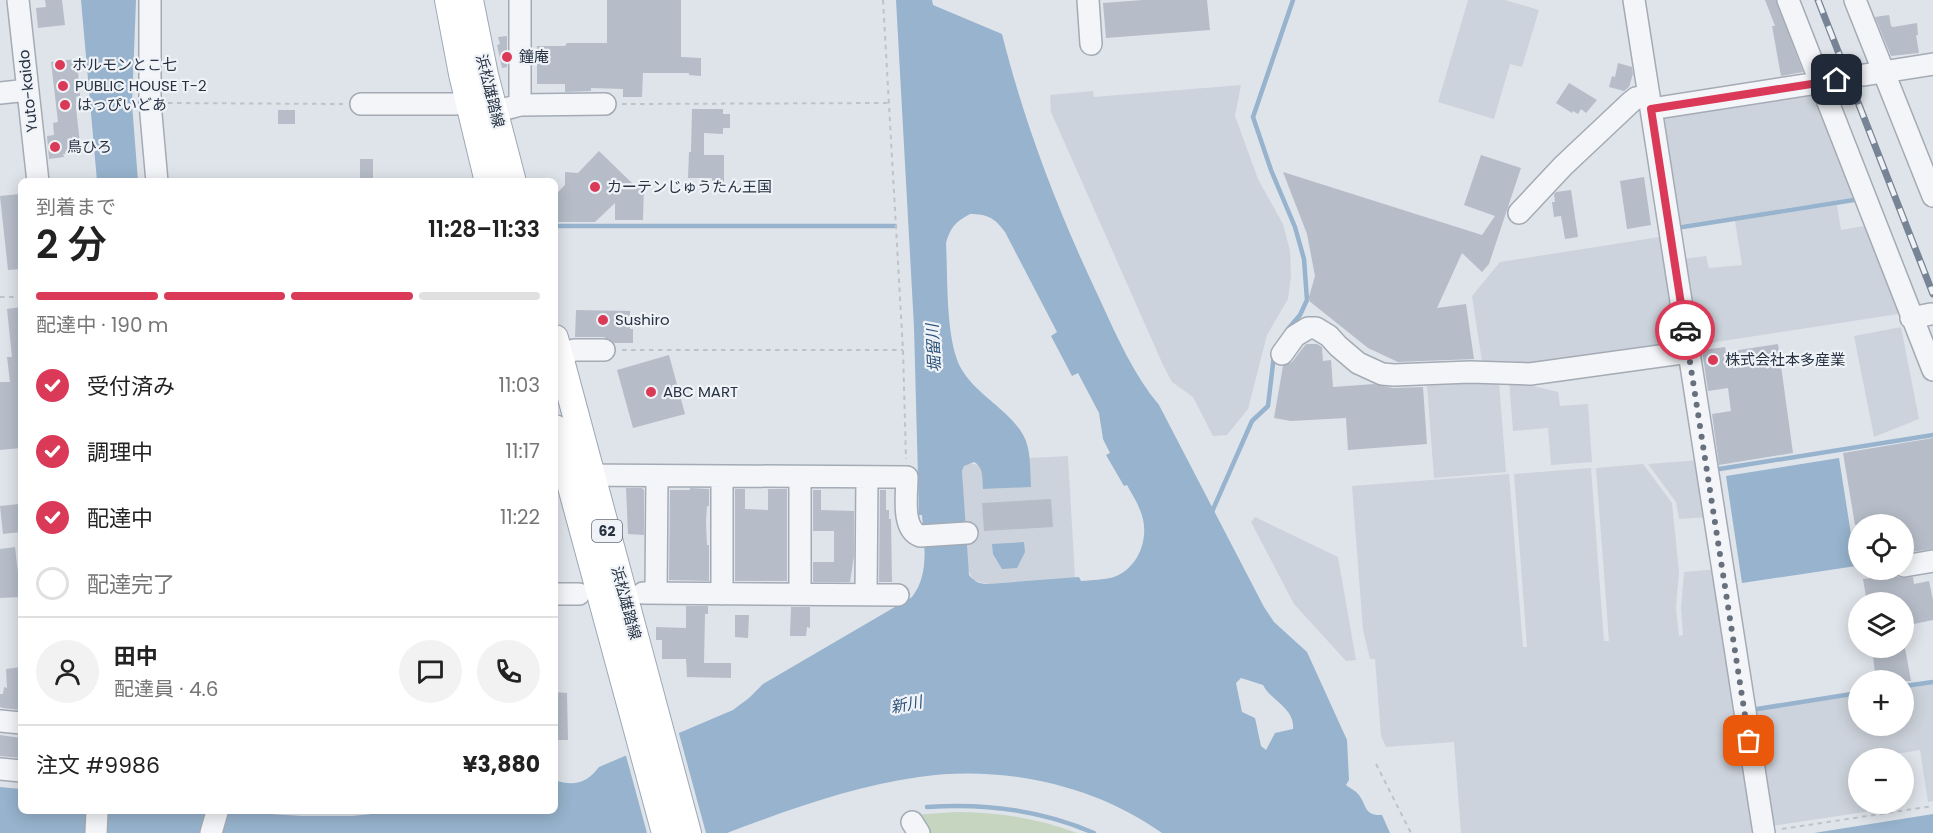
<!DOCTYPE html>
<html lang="ja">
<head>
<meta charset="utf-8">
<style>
	:root { --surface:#fff; --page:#f2f2f2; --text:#222; --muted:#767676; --line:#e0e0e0; --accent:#da3957 }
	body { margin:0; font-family:Poppins,"Noto Sans JP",sans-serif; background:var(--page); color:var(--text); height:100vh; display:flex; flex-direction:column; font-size:22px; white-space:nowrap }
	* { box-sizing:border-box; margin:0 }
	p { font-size:20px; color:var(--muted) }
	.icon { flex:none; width:33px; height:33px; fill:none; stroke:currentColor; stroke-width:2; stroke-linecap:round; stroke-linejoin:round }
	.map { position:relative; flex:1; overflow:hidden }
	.drawer { position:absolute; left:18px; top:178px; width:540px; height:636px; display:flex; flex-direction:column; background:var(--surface); border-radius:9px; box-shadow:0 3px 15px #0003 }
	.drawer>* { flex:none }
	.buttons { position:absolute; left:1848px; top:514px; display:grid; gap:12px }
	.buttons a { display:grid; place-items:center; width:66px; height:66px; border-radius:50%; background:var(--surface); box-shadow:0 3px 15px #0003; font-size:30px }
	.pin { position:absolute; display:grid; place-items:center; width:51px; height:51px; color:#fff; margin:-26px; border-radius:12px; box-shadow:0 3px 9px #0006 }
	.courier { position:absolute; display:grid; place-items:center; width:60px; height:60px; margin:-30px; border:4px solid #da3957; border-radius:50%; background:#fff; color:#222; box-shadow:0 2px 8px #0007 }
	.headline em { font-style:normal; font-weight:600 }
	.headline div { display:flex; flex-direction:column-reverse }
	.headline { display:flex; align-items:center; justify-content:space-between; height:102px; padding:0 18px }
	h1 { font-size:39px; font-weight:600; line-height:45px }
	.bar { display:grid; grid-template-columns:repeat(4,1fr); gap:9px 6px; align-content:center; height:72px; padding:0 18px }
	.bar i { height:8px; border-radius:4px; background:var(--line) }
	.bar .on { background:var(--accent) }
	.bar p { grid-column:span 4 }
	.line { display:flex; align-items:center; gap:15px; padding:0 18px; border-top:2px solid var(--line) }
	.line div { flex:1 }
	.round { display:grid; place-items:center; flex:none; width:63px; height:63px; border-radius:32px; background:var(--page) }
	ol { padding:0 18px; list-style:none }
	li { display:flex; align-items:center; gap:18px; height:66px }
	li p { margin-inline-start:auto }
	li .icon { padding:6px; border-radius:50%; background:var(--accent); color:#fff; stroke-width:4 }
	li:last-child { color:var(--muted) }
	li i { width:33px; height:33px; border:3px solid var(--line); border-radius:50% }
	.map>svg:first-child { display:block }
	.built { fill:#cdd3dc }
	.green { fill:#c6d5c0 }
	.water { fill:#97b3cd; fill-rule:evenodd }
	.pier { fill:#dfe4ea }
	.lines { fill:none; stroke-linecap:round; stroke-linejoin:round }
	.stream { stroke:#97b3cd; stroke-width:4.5 }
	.building { fill:#b6bdc8 }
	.minor-casing { stroke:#a4abb5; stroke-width:24 }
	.major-casing { stroke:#9ea8b7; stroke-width:28 }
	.path { stroke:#bec2c9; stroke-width:2; stroke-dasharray:4.5 4.5; stroke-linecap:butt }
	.minor { stroke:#f3f5f8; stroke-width:21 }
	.major { stroke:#fff; stroke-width:26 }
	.rail-casing { stroke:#778495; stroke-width:7 }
	.rail { stroke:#eff3f7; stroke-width:4.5; stroke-dasharray:14; stroke-linecap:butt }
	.done { stroke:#67707d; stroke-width:6; stroke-dasharray:0 10.8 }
	.route { stroke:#da3957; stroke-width:8 }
	.poi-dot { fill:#da3957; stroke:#eff3f7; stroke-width:2 }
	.labels { text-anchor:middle; stroke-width:4.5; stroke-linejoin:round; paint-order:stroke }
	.shield { fill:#eff3f7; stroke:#636c79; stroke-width:1.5 }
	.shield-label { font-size:14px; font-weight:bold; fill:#273243 }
	.poi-label { font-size:15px; fill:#273243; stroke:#eff3f7; text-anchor:start }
	.street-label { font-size:15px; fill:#273243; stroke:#eff3f7 }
	.water-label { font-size:16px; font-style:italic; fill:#2d527a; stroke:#eff3f7 }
</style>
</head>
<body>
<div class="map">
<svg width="1933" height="833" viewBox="0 0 1933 833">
	<rect width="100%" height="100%" fill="#dfe4ea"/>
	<path class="built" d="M1468,0H1505L1539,10L1522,67L1510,64L1494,119L1438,102Z
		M1241,85L1235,116L1258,179L1283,224L1290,251L1291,276L1288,299L1267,335L1248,409L1227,435L1213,436L1193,397L1172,382L1163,365L1051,112L1050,95L1093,91L1094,97Z
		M1818,91L1859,197L1678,225L1661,115Z
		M1837,205L1841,230L1870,225L1905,313L1696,345L1683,259L1706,256L1709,268L1742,265L1735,221Z
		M1666,236L1684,348L1593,360L1483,368L1472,296L1500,262Z
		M1901,327L1919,419L1874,437L1854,336Z
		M1509,380L1558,392L1560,406L1588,404L1592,462L1551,465L1548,428L1513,431Z
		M1499,381L1506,472L1434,478L1427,386Z
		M1068,456L1075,578L988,584L974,581L967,568L962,471L964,466L969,463L979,465L982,469L983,489L1030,487L1029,458Z
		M1701,460L1710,517L1679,519L1676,502L1648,464Z
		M1643,464L1672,503L1679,572L1676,608L1679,636L1683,635L1681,608L1684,572L1718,569L1759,833H1461L1454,742L1386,747L1381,736L1375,659H1370L1363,630L1352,486L1509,474L1523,647H1527L1514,474L1591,468L1604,641H1609L1596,468Z
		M1255,517L1338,557L1356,660L1346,661L1294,604L1251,522Z
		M1933,683V801L1928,802L1920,750L1877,757V759H1858V804H1884V809L1771,826L1753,711L1858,695V726H1904V688Z"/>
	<path class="green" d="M955,812C997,812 1037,818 1077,833H925L913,815Z"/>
	<path class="water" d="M81,0H136L132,104L138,181H97Z
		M896,0H932L933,5L1002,34C1025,126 1060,216 1101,302C1117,337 1134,375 1159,405L1264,607L1274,622L1307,652L1347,740L1349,780L1346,785C1350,788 1356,791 1358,794C1367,804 1363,816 1382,815L1390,833H1162C1093,784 1001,765 919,777C853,786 788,810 727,833H0V787L21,789V812H238L302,816H352L392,812H555V780C574,787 587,783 599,767L733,710L749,698L763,684L912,597C930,574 924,543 922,515H919L914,327ZM970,214C987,214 995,218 1005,232L1057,332L1051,336L1072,376L1078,373L1099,413L1103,439L1110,453L1106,455L1124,486L1127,485C1131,493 1137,501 1140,510C1151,535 1140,567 1114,577C1104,580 1091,580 1081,581L1079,577L988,584C979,584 975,582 969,575L962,471L964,466L974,462C984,467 982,479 983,489L1031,487C1030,472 1031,455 1026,441C1015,413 978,397 962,370C945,342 948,277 946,243C950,228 956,221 970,214ZM1241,678L1263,685C1271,701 1295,708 1293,729L1275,733L1266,750L1261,746L1255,718L1242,712L1236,683Z
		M1839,458L1856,566L1742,583L1726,476Z
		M1024,542L1025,552L1017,568L1002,569L993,554L992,544Z
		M1933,814V833H1814Z"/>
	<path class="pier" d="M678,730L706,833H647L625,752Z"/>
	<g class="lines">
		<path class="stream" d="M555,226H895
			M1676,228L1860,199
			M1288,329L1300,315L1307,300L1304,259L1295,227L1271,170L1253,117L1293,0
			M1713,470L1933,435
			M1211,514L1252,421L1268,406L1274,355
			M1904,686L1933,682
			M1751,710L1858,693
			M927,807C985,803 1041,810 1094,833"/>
	</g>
	<path class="building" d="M45,0H62L65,25L38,28L36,8L46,7Z
		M607,0H681V57L701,58V76L689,75V73H643L642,97H623V89L591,88V91L565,92V84H537V46H565L567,43H607Z
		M1143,0H1207L1210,30L1106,38L1103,3Z
		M1765,0H1776L1803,72L1781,76L1772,26H1775Z
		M1889,15L1891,26L1893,27L1917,23L1918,35H1916L1919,53L1891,56L1875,17Z
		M507,36V67L502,68L497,45L500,44L498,37Z
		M77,59L80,96L76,97V108L81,152L63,154L64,157L49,159L47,136L54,135L53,123L58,122L51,62Z
		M1618,63L1632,67L1633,74L1629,87L1624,91L1609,87L1612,76L1615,77Z
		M1569,83L1597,100L1586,113L1581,109L1578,114L1573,111L1572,113L1556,103Z
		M692,109H723V114H730V128H723V134L704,133V155H724V183H712V178H688L689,152H691Z
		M278,110H295V124H278Z
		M599,151L634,185H644L643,220H615V203L595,222H555V195L565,185V172L578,173Z
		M1481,155L1521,168L1489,264L1482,272L1462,253L1437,308L1466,304L1474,359L1398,362L1368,348L1308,300L1315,276L1307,234L1283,172L1482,235L1495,216L1464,205Z
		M360,159H373V182H360Z
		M1644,177L1651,225L1627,229L1620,181Z
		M1571,190L1578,237L1565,239L1561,216L1554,217L1552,202H1555L1554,194L1556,192Z
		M20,194L21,269L8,270L0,196Z
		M21,307V448L0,450V382H10L7,357H12L7,309Z
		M576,310L630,311V329H633V343H614L604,337H575Z
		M1306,344H1317L1322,347L1323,361L1331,360L1333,387L1374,384L1393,388L1423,387L1427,444L1348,450L1346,418L1291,421L1274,418L1283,366L1292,362Z
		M1778,344L1793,453L1719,465L1712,414L1731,411L1728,388L1708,391L1702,350L1725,347L1726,352Z
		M669,355L685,414L633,428L617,370Z
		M1933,438V549L1904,553V525H1855L1843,453Z
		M626,488H642L644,490V535L628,534Z
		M690,488L709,489V506H707L706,522L707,545H709V581L669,580L670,490H690Z
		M735,489H745V509L768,510V489H787V581H735Z
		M813,490H821V510L854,511V556L850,582H813V562H834V531H813Z
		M880,490H886V510H889V519H891L892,582H879Z
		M1051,499L1053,527L984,531L982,503Z
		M19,504L21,532L3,534L0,506Z
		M15,547L18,573H21V597L0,598V549Z
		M1895,575L1900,578L1913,577L1914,584L1929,581L1933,600V620L1904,626V603H1867L1863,579Z
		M686,606H708V614H705L704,663H731V678L687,677L686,659H662V640H656V627L686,628Z
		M791,607H810V628L807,627L806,636H790Z
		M735,615H749L748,638L735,637Z
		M1872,648H1905L1911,681H1876Z
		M21,667V710L3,708L0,707V694H3L4,687L7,688L6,669Z
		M555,692L567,693L568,740H555Z
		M0,735L21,738V758L0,756Z"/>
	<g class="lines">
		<defs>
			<path id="minor" d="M18,0L38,182
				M150,0V103L157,182
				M1088,0L1091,44
				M1634,0L1764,833
				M1788,0L1933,370
				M1855,0L1933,196
				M1864,75L1933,64
				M0,93L28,90
				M361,104H455L468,101
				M520,105V0
				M1651,109L1837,80
				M494,112L520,105L605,104
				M1519,213L1563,166L1631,102L1636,98L1649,95
				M1911,318L1931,314
				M559,354L575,350H604
				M1282,354L1295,336L1308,328H1316L1329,336L1338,346L1358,363L1382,374L1394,375L1470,372L1530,374L1689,352
				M577,475L907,477C907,494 901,529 920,536L967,533
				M1904,566L1933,561
				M643,593L898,595
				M656,593L657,476
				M555,594H579
				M722,594V476
				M800,594V477
				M866,594L867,477
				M0,721L21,723
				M0,769L21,771
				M912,822L919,833
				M96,833L97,812
				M211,833L217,812"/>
			<path id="major" d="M448,0L462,74L488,182
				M470,0L485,75L513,182
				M555,338L688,833
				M555,428L665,833"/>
		</defs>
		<use href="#minor" class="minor-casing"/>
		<use href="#major" class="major-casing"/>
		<path class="path" d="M883,0L903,350L906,459
			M168,103L343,104
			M622,104L889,103
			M0,297H21
			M622,350H903
			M1376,764L1411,833
			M1782,829L1933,806"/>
		<use href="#minor" class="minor"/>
		<use href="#major" class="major"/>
		<defs>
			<path id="rail" d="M1818,0L1933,294"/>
		</defs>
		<use href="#rail" class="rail-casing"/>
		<use href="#rail" class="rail"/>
	</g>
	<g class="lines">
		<path class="done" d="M1685,330L1749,741"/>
		<path class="route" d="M1685,330L1651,109L1837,80"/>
	</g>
	<g class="poi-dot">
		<circle cx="507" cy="57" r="6"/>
		<circle cx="60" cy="65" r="6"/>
		<circle cx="63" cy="86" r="6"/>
		<circle cx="65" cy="105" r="6"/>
		<circle cx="55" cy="147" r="6"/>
		<circle cx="595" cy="187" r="6"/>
		<circle cx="603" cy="320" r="6"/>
		<circle cx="1713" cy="360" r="6"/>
		<circle cx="651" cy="392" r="6"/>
	</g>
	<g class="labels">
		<rect class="shield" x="592" y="520" width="30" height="22" rx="4.5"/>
		<g class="shield-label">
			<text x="607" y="536">62</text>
		</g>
		<g class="poi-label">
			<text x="519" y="62">鐘庵</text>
			<text x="72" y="70">ホルモンとこ七</text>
			<text x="75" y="91">PUBLIC HOUSE T-2</text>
			<text x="77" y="110">はっぴいどあ</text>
			<text x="67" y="152">鳥ひろ</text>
			<text x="607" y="192">カーテンじゅうたん王国</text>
			<text x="615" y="325">Sushiro</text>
			<text x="1725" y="365">株式会社本多産業</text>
			<text x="663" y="397">ABC MART</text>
		</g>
		<g class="street-label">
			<text transform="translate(28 91) rotate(-96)" y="5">Yuto-kaido</text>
			<text transform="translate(490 91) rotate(76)" y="5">浜松雄踏線</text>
			<text transform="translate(626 603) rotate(75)" y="5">浜松雄踏線</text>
		</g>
		<g class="water-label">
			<text transform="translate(933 348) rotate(-93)" y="6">堀留川</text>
			<text transform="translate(906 704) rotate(-11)" y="6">新川</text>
		</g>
	</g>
</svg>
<div class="buttons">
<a><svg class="icon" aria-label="locate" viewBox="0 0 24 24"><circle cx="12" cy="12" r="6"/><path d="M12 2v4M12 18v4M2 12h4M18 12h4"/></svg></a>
<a><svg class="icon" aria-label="layers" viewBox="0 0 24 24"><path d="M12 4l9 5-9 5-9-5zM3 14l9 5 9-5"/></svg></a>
<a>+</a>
<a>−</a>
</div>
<div class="pin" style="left:1749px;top:741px;background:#ea580c"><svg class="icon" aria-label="bag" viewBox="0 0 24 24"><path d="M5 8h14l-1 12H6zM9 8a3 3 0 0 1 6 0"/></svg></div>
<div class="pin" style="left:1837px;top:80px;background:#1f2937"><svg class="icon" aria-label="home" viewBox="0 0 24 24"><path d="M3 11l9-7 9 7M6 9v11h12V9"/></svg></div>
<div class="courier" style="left:1685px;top:330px"><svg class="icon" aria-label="car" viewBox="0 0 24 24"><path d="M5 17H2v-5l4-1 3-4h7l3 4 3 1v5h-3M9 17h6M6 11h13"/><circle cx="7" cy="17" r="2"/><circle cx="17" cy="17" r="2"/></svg></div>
<section class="drawer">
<div class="headline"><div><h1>2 分</h1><p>到着まで</p></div><em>11:28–11:33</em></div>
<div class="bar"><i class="on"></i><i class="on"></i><i class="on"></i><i></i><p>配達中 · 190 m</p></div>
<ol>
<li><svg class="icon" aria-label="check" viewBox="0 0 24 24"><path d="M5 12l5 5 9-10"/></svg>受付済み<p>11:03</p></li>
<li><svg class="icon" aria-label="check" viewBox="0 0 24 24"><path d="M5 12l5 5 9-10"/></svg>調理中<p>11:17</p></li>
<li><svg class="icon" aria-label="check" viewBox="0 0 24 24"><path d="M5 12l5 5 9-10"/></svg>配達中<p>11:22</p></li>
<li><i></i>配達完了</li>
</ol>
<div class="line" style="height:108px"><a class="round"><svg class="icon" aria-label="person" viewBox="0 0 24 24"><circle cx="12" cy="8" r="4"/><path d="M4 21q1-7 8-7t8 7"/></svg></a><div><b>田中</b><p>配達員 · 4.6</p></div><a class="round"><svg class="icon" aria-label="chat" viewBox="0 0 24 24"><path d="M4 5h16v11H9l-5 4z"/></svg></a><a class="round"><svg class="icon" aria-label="phone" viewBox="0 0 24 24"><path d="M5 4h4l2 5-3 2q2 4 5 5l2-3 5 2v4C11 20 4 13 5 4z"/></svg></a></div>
<div class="line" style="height:78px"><div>注文 #9986</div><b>¥3,880</b></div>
</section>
</div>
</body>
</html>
